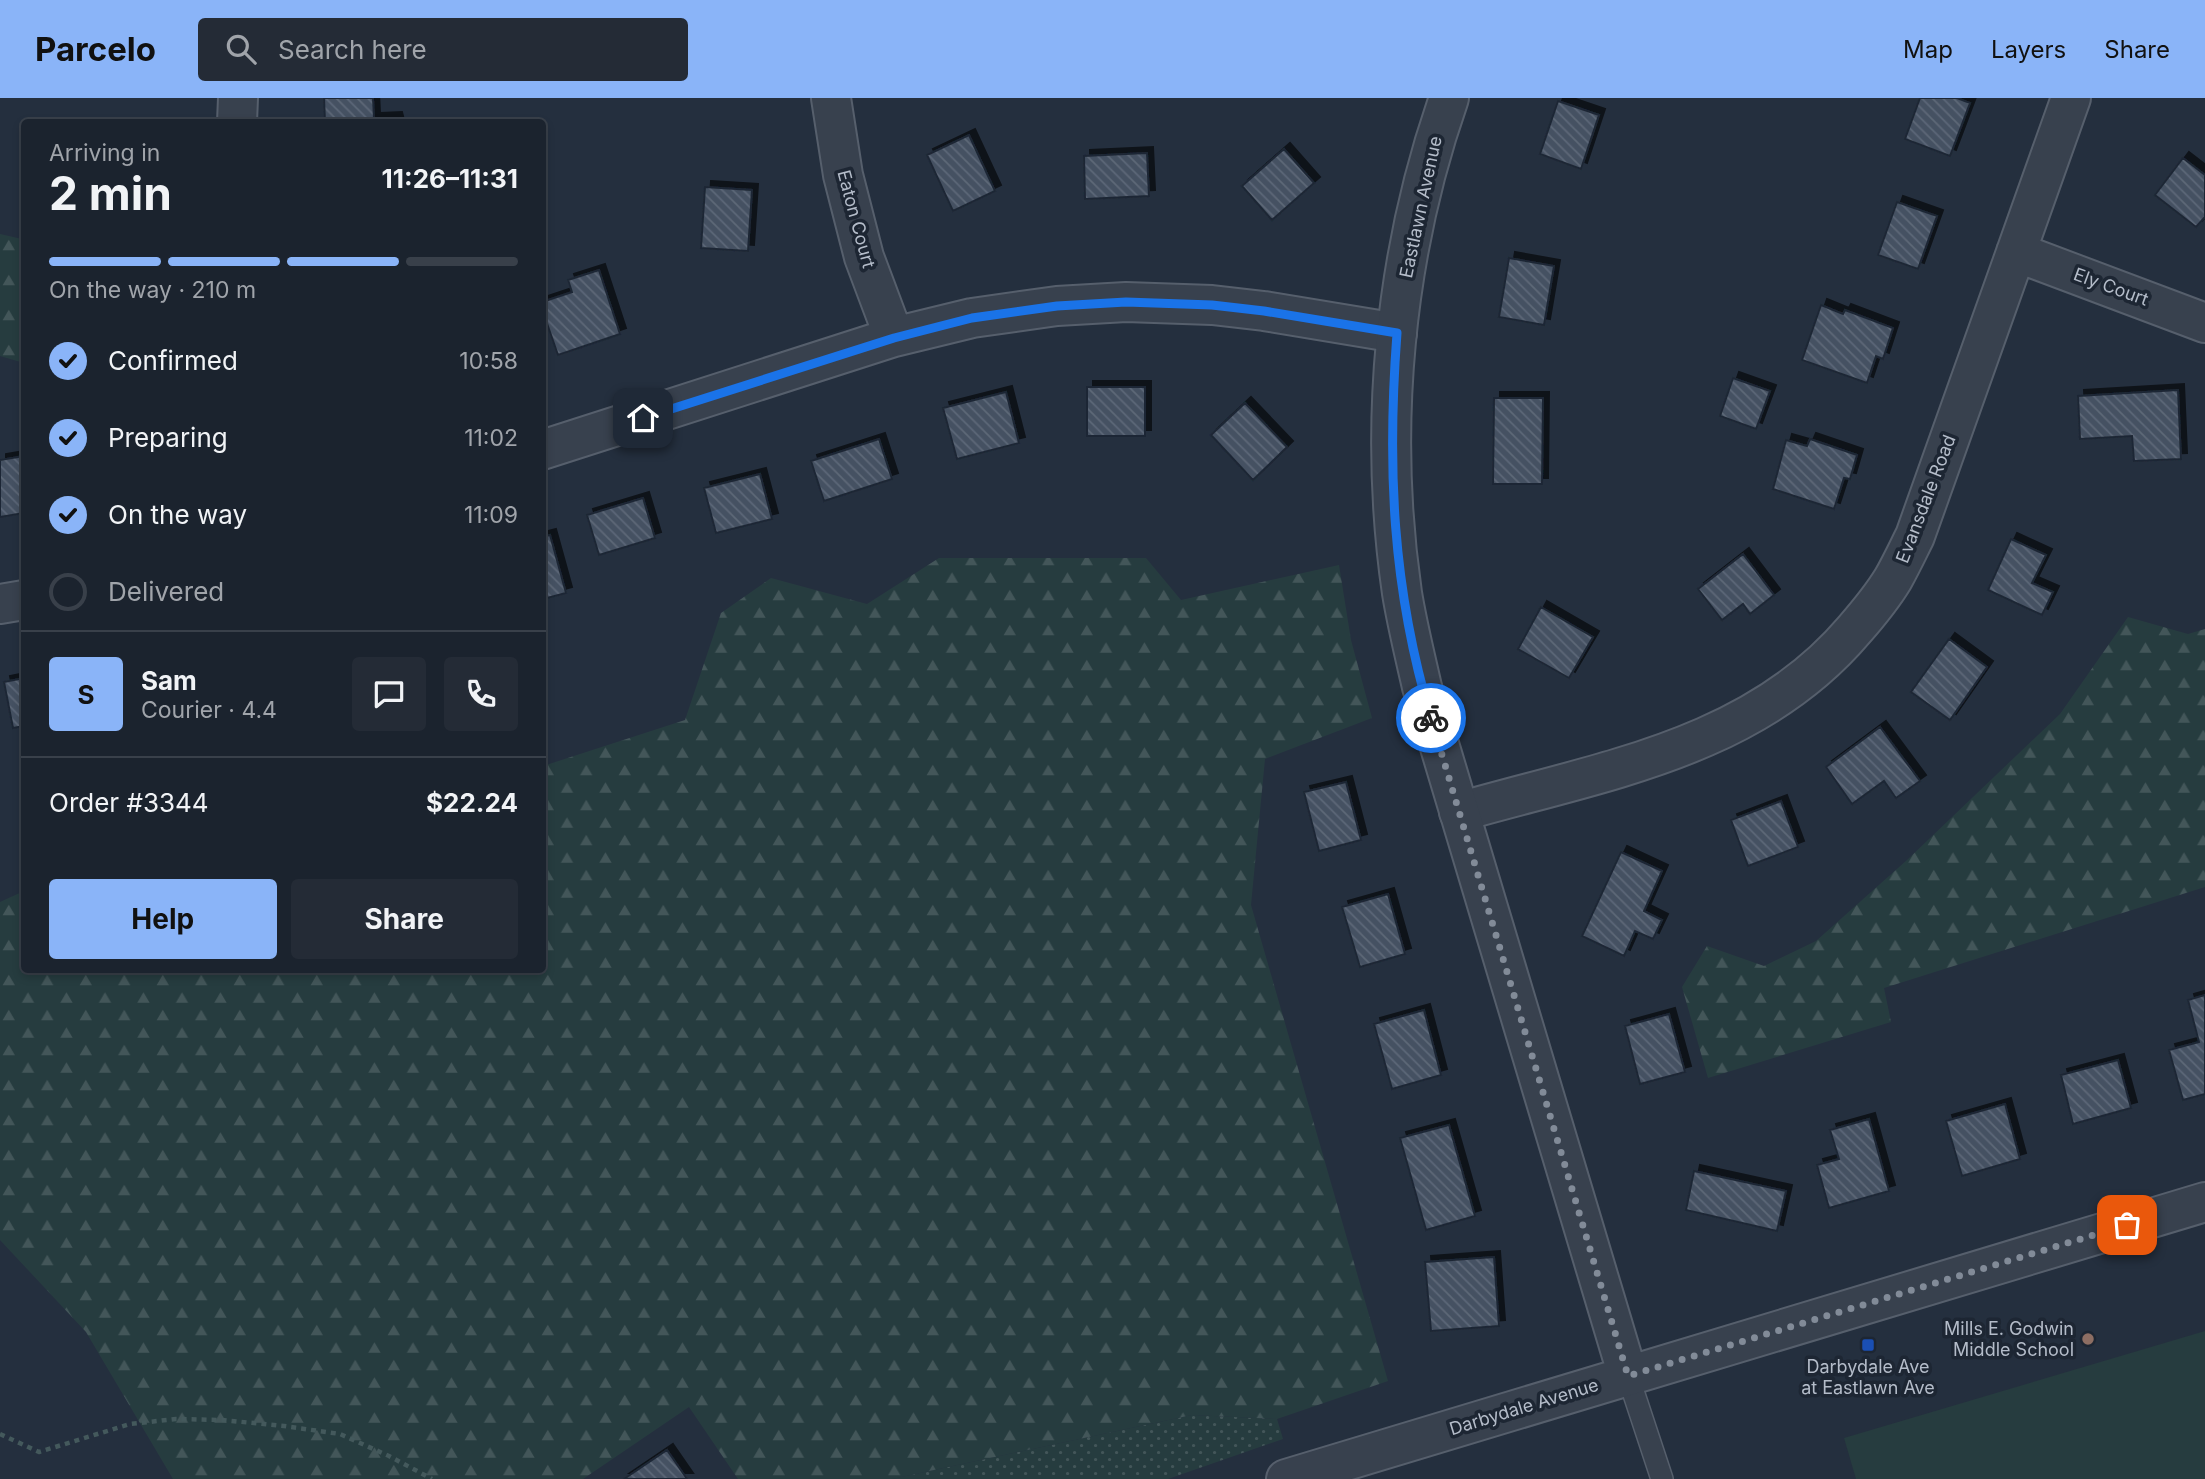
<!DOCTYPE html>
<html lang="en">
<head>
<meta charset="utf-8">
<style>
	:root { --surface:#1b232e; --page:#242b36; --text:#f1f3f6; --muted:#a0a4aa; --line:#39404a; --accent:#8ab4f8 }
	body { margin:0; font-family:Inter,sans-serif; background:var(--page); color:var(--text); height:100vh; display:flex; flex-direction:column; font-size:26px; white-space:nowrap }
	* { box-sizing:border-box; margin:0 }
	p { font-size:23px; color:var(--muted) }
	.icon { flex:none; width:38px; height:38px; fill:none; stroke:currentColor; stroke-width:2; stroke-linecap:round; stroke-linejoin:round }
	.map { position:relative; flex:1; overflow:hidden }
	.side { position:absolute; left:21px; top:21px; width:525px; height:854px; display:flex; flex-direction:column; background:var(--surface); border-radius:7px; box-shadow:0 4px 10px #0003,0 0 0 2px var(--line) }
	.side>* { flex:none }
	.pin { position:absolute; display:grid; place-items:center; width:60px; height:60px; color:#fff; margin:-30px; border-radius:14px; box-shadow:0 4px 10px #0006 }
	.courier { position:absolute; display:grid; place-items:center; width:70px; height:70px; margin:-35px; border:5px solid #1a73e8; border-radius:50%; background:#fff; color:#222; box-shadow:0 2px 9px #0007 }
	.head em { font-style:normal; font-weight:700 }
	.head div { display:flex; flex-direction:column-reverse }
	.head { display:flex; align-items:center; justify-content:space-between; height:119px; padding:0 28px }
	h1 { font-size:46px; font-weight:700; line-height:52px }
	.bar { display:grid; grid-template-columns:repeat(4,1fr); gap:10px 7px; align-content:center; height:84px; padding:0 28px }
	.bar i { height:9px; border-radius:5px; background:var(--line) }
	.bar .current { background:var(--accent) }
	.bar p { grid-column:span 4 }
	.line { display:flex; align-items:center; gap:18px; padding:0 28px; border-top:2px solid var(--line) }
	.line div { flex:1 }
	.round { display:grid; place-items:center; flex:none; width:74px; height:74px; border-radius:7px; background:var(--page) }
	ol { padding:0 28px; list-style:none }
	li { display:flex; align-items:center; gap:21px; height:77px }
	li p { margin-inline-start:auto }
	li .icon { padding:7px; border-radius:50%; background:var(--accent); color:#111; stroke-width:4 }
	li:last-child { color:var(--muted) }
	li i { width:38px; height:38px; border:4px solid var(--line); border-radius:50% }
	.cta { display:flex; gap:14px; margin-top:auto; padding:14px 28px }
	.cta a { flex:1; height:80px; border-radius:7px; background:var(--accent); color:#111; font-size:28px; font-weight:700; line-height:80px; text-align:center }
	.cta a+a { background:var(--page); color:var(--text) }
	header { display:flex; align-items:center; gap:42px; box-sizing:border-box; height:98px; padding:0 35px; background:var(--accent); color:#111 }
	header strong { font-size:33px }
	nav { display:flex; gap:38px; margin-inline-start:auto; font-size:24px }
	.search { width:490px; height:63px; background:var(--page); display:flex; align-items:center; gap:18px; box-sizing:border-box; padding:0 24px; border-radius:7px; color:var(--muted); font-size:26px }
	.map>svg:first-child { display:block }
	.green { fill:url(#green-dots) }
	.forest { fill:url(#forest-firs) }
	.pitch { fill:#263c3f }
	.building { fill:url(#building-back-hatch); stroke:#1f2835; stroke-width:2; filter:url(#shadow) }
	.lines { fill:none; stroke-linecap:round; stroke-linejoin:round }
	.service-casing { stroke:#565f6c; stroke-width:24 }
	.minor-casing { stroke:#565f6c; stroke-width:42 }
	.tertiary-casing { stroke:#565f6c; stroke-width:42 }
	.path { stroke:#44595c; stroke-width:4.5; stroke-dasharray:5 5; stroke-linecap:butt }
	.service { stroke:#38414e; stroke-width:21 }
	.minor { stroke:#38414e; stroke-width:38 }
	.tertiary { stroke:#38414e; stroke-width:38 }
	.done { stroke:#828b98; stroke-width:7; stroke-dasharray:0 12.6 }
	.route { stroke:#1a73e8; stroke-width:9 }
	.education-dot { fill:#8d6e63; stroke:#1d2633; stroke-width:2.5 }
	.transit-dot { fill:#1a4fb4; stroke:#1d2633; stroke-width:2.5 }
	.labels { text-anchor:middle; stroke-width:7; stroke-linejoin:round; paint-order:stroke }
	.street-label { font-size:18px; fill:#b4bcc9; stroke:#1d2633 }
	.poi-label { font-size:18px; fill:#b4bcc9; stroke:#1d2633; text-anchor:end }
</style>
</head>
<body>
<header>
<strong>Parcelo</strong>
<div class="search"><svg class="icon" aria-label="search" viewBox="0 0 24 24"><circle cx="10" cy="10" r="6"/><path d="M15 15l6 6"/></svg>Search here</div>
<nav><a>Map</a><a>Layers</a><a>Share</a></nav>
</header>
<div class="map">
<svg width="2205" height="1381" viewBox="0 0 2205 1381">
	<defs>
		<pattern id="green-dots" width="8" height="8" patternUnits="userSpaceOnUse" patternTransform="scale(1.75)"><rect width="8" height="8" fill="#263c3f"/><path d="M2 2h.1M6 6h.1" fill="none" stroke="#435659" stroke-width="1.8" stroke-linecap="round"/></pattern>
		<pattern id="forest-firs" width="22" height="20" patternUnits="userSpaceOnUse" patternTransform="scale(1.75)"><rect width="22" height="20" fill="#263c3f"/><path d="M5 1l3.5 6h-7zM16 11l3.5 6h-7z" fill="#435659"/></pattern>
		<pattern id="building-back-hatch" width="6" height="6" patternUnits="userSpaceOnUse" patternTransform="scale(1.75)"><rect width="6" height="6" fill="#455162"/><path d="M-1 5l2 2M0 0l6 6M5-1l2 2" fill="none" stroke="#5d6877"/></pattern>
		<filter id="shadow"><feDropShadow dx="6" dy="-6" stdDeviation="0" flood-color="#0009"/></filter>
	</defs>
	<rect width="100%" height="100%" fill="#242f3e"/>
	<path class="green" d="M1192,1317L1277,1321L1283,1341L1168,1381H892Z"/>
	<path class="forest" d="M0,136L22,141L24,151V265L0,258Z
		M939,460H1146L1181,502L1339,467L1351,542L1372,620L1265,661L1251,807L1388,1283L1277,1321L1192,1317L892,1381H738L689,1309L583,1381H173L86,1234L0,1142V804L24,793V872H542L543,668L685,622L721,515L771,480L867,506Z
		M2128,519L2188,536L2205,531V789L1884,890L1891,924L1708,980L1682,889L1707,848L1764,868L1816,843L1907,762L2060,616Z"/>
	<path class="pitch" d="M2205,1233V1381H1856L1844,1340Z"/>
	<path class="building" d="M324,0H373L374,21L396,20L397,24H325Z
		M1920,0H1957L1970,5L1950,58L1905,41Z
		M1558,3L1599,17L1581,71L1540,56Z
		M969,37L995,93L953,113L927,57Z
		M1284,51L1314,85L1272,122L1242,88Z
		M1147,55L1149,98L1085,101L1084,58Z
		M2183,60L2205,77V119L2196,129L2155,97Z
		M705,89L752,92L748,153L701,150Z
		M1897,104L1937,118L1918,171L1878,157Z
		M1509,160L1554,168L1544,227L1499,219Z
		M599,172L620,236L558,257L542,211V204L572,194L568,182Z
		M1821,207L1843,216L1845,212L1893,230L1883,261L1876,258L1867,285L1802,262Z
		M1733,280L1770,293L1756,331L1720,318Z
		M1087,289H1145V338H1087Z
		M2178,292L2181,361L2134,363L2132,338L2080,341L2078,298Z
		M1006,294L1019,345L957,361L943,310Z
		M1494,300H1543L1542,386H1493Z
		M1245,305L1287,349L1253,382L1211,337Z
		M879,341L892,381L824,403L811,363Z
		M1810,341L1857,357L1850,381L1844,380L1834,411L1773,391L1786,342L1807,348Z
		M24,358V415L0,419V362Z
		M760,376L772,421L716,435L704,390Z
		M643,400L655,440L599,457L587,417Z
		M550,437L566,495L547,500L542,488V439Z
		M2011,441L2046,457L2032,485L2053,494L2042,517L1988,492Z
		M1743,456L1774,497L1750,516L1743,506L1722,522L1698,491Z
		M1541,509L1593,539L1569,580L1518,551Z
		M1949,541L1987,569L1950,622L1911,594Z
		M24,580V628L13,630L4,584Z
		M1880,629L1920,683L1896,700L1884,683L1852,706L1826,669Z
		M1346,684L1361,742L1319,753L1304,694Z
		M1781,703L1798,749L1748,768L1731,722Z
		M1621,754L1662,773L1644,813L1662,822L1653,841L1635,833L1624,858L1582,838Z
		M1388,796L1405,856L1360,869L1342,809Z
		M2205,897V996L2183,1002L2169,952L2199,944L2188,902Z
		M1424,912L1441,977L1392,991L1374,926Z
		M1669,916L1685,974L1640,986L1625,928Z
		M2118,962L2131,1010L2073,1026L2061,977Z
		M2005,1006L2020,1061L1962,1078L1946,1023Z
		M1869,1021L1889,1093L1829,1110L1817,1067L1839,1061L1830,1032Z
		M1449,1027L1475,1118L1426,1132L1400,1040Z
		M1694,1073L1786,1093L1777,1133L1686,1112Z
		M1494,1159L1499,1228L1431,1233L1425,1164Z
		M667,1352L687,1381H624Z"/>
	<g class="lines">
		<defs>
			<path id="service" d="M1628,1278L1662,1381"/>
			<path id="minor" d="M831,0L843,77L864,159L894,239
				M237,24L238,0
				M2016,154L2205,225
				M542,352L894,239L972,220L1057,208L1126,204L1212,207L1264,213L1397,235
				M0,506L24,502
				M1459,714C1601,673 1753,651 1854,532C1868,516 1882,499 1893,481C1901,467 1908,452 1915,438L2071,0"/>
			<path id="tertiary" d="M1449,0C1394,157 1378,330 1402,495C1407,526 1415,558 1422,589L1628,1278
				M1286,1381L2205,1104"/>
		</defs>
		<use href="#service" class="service-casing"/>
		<use href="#minor" class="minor-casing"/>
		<use href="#tertiary" class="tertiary-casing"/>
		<path class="path" d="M0,1336L39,1354L130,1326L176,1321L222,1322L284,1328L340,1336L389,1358L432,1381"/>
		<use href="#service" class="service"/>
		<use href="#minor" class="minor"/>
		<use href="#tertiary" class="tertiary"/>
	</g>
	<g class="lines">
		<path class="done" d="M1431,620L1628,1278L2127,1127"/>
		<path class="route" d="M643,320L894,240L972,220L1057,208L1126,204L1212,207L1264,213L1397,235C1387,368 1392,490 1431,620"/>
	</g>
	<circle class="education-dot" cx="2088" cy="1241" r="7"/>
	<rect class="transit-dot" x="1861" y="1240" width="14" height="14" rx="3.5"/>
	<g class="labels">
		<g class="street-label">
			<text transform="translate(1421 109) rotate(-78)" y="6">Eastlawn Avenue</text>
			<text transform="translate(856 121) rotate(75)" y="6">Eaton Court</text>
			<text transform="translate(2111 189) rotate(20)" y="6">Ely Court</text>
			<text transform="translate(1926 401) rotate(-69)" y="6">Evansdale Road</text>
			<text transform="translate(1524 1309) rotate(-17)" y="6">Darbydale Avenue</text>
		</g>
		<g class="poi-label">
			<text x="2074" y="1237">Mills E. Godwin<tspan x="2074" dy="21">Middle School</tspan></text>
			<text x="1868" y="1275" text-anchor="middle">Darbydale Ave<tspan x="1868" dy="21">at Eastlawn Ave</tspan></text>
		</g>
	</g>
</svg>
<div class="pin" style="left:2127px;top:1127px;background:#ea580c"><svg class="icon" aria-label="bag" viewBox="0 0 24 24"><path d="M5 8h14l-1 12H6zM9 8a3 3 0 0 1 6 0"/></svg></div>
<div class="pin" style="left:643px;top:320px;background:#1f2937"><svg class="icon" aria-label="home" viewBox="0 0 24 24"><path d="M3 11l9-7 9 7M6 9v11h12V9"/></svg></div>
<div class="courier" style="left:1431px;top:620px"><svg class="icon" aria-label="bike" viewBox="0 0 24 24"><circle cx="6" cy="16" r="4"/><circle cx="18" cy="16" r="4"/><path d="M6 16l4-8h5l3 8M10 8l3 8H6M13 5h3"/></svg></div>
<section class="side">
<div class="head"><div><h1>2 min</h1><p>Arriving in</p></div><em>11:26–11:31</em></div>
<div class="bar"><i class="current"></i><i class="current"></i><i class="current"></i><i></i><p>On the way · 210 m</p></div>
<ol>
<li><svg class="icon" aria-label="check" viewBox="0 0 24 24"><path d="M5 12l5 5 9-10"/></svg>Confirmed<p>10:58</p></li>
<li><svg class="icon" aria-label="check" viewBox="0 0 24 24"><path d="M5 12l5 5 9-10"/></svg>Preparing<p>11:02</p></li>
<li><svg class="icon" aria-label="check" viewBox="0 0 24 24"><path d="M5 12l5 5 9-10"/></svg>On the way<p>11:09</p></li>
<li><i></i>Delivered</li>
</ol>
<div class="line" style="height:126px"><b class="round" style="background:var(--accent);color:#111">S</b><div><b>Sam</b><p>Courier · 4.4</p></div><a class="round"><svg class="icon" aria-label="chat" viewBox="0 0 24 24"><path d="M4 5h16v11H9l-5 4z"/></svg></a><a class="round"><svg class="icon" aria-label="phone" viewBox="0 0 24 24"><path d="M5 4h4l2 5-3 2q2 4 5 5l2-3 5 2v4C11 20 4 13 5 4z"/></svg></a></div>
<div class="line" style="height:91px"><div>Order #3344</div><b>$22.24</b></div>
<div class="cta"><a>Help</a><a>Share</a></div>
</section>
</div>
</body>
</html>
